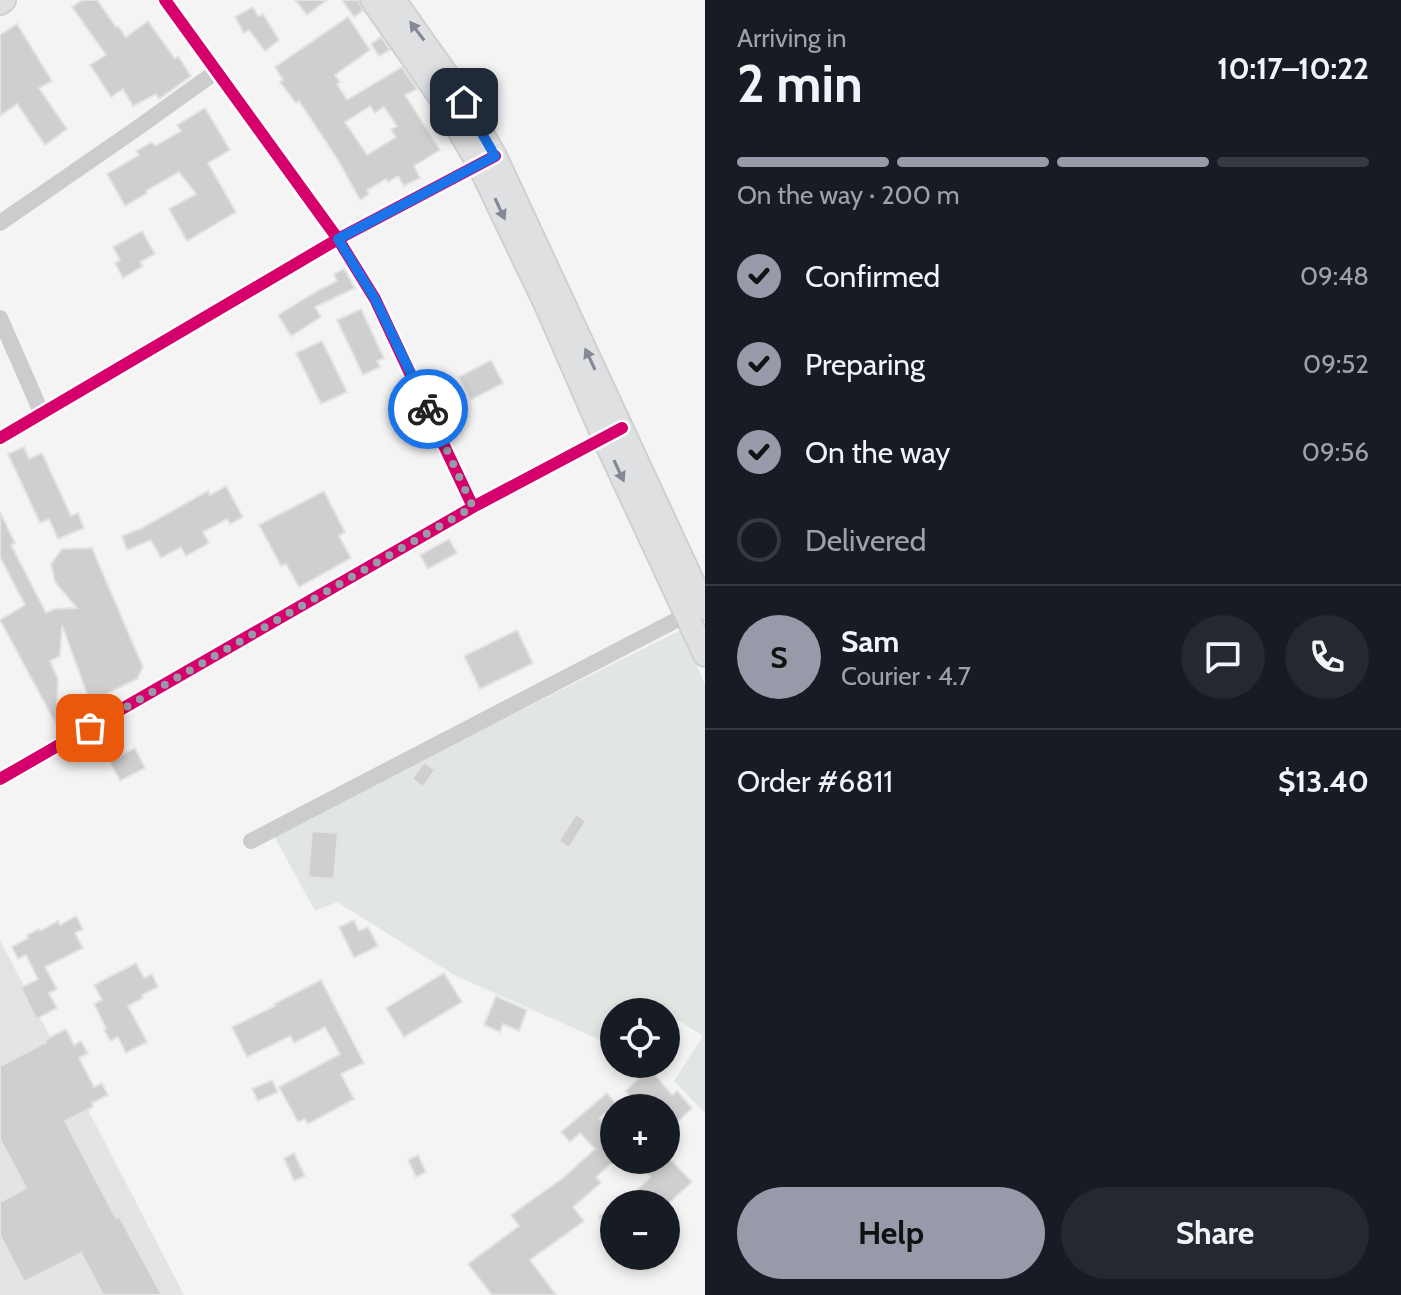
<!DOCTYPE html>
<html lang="en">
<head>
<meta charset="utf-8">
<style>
	:root { --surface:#171b24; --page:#242831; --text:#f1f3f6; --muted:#9ea1a6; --line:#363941; --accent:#979aa8 }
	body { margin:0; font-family:Cabin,sans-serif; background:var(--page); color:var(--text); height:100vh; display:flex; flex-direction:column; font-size:30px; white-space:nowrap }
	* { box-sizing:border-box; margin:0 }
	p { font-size:26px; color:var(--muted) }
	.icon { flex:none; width:44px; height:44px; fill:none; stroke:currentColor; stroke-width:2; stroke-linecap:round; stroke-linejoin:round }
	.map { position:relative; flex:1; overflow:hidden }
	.panel { display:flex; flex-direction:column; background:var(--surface); width:696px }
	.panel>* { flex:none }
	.tools { position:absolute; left:600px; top:998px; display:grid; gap:16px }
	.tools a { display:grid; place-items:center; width:80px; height:80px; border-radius:50%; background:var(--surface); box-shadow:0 4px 12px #0003; font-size:40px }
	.pin { position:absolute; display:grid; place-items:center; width:68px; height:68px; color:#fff; margin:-34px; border-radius:16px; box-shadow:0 4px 12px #0006 }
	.courier { position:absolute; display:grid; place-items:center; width:80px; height:80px; margin:-40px; border:6px solid #1a73e8; border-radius:50%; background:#fff; color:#222; box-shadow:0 2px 10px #0007 }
	.summary em { font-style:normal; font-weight:700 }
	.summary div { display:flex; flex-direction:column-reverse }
	.summary { display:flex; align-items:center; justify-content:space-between; height:136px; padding:0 32px }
	h1 { font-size:52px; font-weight:700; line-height:60px }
	.bar { display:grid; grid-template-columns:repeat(4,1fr); gap:12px 8px; align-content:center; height:96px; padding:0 32px }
	.bar i { height:10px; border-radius:6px; background:var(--line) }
	.bar .current { background:var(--accent) }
	.bar p { grid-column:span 4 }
	.line { display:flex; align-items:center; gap:20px; padding:0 32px; border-top:2px solid var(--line) }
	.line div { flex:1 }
	.round { display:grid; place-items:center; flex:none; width:84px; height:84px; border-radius:42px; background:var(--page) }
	ol { padding:0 32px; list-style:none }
	li { display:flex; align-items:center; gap:24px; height:88px }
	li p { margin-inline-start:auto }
	li .icon { padding:8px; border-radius:50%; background:var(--accent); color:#111; stroke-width:4 }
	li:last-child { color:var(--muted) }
	li i { width:44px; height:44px; border:4px solid var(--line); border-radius:50% }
	.cta { display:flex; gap:16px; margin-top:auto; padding:16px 32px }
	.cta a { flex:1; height:92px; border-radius:48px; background:var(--accent); color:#111; font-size:32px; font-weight:700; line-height:92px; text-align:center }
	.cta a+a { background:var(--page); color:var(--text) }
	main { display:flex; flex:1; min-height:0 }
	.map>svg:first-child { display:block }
	.built { fill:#e3e4e5 }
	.green { fill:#e1e6e2 }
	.building { fill:#cfcfd0; stroke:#e2e3e2; stroke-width:2; fill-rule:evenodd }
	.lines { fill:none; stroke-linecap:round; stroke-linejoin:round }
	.secondary-casing { stroke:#d0d0d2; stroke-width:26 }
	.minor { stroke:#ccccce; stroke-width:16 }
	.secondary { stroke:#dfe0e1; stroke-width:22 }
	.cycleway-casing { stroke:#fff; stroke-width:17 }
	.cycleway { stroke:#d6006c; stroke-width:12 }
	.oneway { fill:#848898 }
	.done { stroke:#979aa8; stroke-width:8; stroke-dasharray:0 14.4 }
	.route { stroke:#1a73e8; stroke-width:10 }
</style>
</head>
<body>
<main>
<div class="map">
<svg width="705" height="1295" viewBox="0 0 705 1295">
	<rect width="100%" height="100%" fill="#f3f4f3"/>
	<path class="built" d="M0,940L184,1295H0Z"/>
	<path class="green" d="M681,630L705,685V1113L674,1081L703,1036L659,1008L656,1012H614V1046L456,976L337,902L315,911L273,834Z"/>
	<path class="building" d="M82,0H97L116,27L118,26L126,37L148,21L175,59L178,56L191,76L159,99L156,94L133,106L123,89L111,97L90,65L106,55L72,7Z
		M295,0H327L307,15Z
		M342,0H358L363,11L354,17Z
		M253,7L258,16L263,14L279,40L265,51L249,30L244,33L235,17Z
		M348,17L370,50L335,75L340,82L337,84L347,100L402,67L417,89L405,95L440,150L414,166L420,178L404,186L398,176L388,182L386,179L367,190L369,194L360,200L338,160L299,101L296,103L280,82L283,80L275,67ZM370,106L375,113L384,107L397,126L391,130L396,137L367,155L345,122Z
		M17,24L52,81L39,88L67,129L45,145L17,104L0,116V35Z
		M381,37L390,50L379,56L371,44Z
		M205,108L230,150L208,163L236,212L187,241L169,209L196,194L179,172L146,191L147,193L125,206L107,174L139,155L136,151L152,142L155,146L181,131L177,125Z
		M142,231L155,254L140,262L143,266L123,278L115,263L120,260L113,247Z
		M344,269L355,288L315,307L321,317L291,336L278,315L319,290L337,281L334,274Z
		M361,309L384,358L377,361L380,367L363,375L337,320Z
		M322,341L347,392L321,404L296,353Z
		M491,360L503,383L471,400L459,377Z
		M24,447L29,459L42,453L71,516L78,513L84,528L58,539L49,519L40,523L8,454Z
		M226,486L243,517L230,524L227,519L203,532L209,543L186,556L181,547L161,558L151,540L127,550L122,536L140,529L208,491L210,495Z
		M324,491L345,532L339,536L351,558L299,587L286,564L281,566L259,525Z
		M0,512L15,543L11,545L46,613L54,609L77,608L55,582L51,564L62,549L92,548L143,667L137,679L90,702L62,625L60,656L50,661L58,679L56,724L0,620L25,605L0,557Z
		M449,539L457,553L428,569L420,555Z
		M517,630L533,663L480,689L464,656Z
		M135,748L145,768L120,781L110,761Z
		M425,763L435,770L423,787L412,779L422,765Z
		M576,814L586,821L569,848L559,841Z
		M312,831L338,833L334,879L308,877Z
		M76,916L83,929L75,933L83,948L45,967L57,989L49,993L57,1008L36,1019L21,988L38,979L26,955L18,959L12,947L28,938L27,935L39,929L40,931L58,921L60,925Z
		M354,920L359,931L368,927L378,946L354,958L339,927Z
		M136,963L144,978L152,974L158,987L142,995L143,998L128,1006L147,1042L126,1053L118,1037L110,1041L104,1029L106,1028L94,1004L102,1000L94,985Z
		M444,973L462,1002L404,1037L386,1008Z
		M321,980L364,1063L341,1074L354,1099L308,1124L305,1119L298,1122L279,1087L340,1054L325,1027L294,1043L290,1036L247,1057L232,1027L275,1006L274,1004Z
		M496,996L527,1010L519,1031L503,1024L500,1032L484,1025Z
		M66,1029L74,1045L81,1041L88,1053L79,1058L94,1087L102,1083L108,1095L92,1103L93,1107L65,1121L116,1218L119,1216L162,1295H103L81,1253L24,1282L0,1235V1202L26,1188L0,1139V1066L46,1042L45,1040Z
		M650,1069L672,1095L677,1091L692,1108L666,1133V1108H640L625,1091Z
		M272,1080L278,1092L258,1101L252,1089Z
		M607,1093L616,1104L599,1118L614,1134V1161L596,1177L601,1183L573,1207L584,1221L530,1260L556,1295H492L468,1264L519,1226L511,1215L563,1178L595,1149L580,1133L570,1142L561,1132Z
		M294,1153L305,1176L294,1181L284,1158Z
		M418,1155L426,1172L416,1177L408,1160Z
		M636,1160H671L692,1182L668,1204H650L637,1190L651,1177Z
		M614,1204V1235L599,1217Z"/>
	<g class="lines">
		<defs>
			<path id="secondary" d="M372,0L438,94L479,165L547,307L604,438L705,655
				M394,0L454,85L495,156L705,608
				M0,3L4,0"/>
		</defs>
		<use href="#secondary" class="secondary-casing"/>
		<path class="minor" d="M165,0L338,239L375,299L473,507
			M0,223L136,129L217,71
			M0,318L42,414
			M0,438L338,239L488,159
			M0,779L473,507L612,434
			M251,841L686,615"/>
		<use href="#secondary" class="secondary"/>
		<defs>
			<path id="cycleway" d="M165,0L338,239L375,299L473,507
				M0,438L338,239L495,156
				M0,779L473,507L622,428"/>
		</defs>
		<use href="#cycleway" class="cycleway-casing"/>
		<use href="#cycleway" class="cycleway"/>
	</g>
	<defs><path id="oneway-solid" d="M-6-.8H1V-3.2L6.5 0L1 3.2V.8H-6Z" transform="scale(2)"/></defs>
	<g class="oneway">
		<use href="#oneway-solid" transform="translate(417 31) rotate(-127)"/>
		<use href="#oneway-solid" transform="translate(500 209) rotate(65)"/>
		<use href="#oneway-solid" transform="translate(590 359) rotate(-115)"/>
		<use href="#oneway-solid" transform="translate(619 471) rotate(65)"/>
	</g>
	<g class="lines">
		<path class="done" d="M90,728L473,507L428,409"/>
		<path class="route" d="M428,409L375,299L338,239L495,156L464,102"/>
	</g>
</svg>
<div class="tools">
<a><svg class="icon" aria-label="locate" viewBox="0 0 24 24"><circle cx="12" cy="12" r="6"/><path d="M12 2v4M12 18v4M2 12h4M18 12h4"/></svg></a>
<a>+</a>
<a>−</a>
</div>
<div class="pin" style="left:90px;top:728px;background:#ea580c"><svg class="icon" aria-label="bag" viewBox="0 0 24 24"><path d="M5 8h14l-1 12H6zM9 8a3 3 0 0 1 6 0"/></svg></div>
<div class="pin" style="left:464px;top:102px;background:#1f2937"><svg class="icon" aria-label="home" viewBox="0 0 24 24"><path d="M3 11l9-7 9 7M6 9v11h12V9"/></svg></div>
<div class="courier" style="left:428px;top:409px"><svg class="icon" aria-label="bike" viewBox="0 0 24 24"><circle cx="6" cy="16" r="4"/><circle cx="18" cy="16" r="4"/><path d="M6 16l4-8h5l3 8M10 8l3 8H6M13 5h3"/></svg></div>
</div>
<section class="panel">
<div class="summary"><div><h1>2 min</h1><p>Arriving in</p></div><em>10:17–10:22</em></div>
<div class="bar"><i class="current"></i><i class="current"></i><i class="current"></i><i></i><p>On the way · 200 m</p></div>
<ol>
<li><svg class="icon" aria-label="check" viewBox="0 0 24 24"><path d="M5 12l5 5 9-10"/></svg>Confirmed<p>09:48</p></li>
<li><svg class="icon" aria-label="check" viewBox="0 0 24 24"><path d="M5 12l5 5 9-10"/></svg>Preparing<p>09:52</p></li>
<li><svg class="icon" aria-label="check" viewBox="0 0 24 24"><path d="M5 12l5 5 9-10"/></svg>On the way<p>09:56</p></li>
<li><i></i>Delivered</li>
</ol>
<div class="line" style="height:144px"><b class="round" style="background:var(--accent);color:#111">S</b><div><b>Sam</b><p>Courier · 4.7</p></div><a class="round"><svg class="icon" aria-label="chat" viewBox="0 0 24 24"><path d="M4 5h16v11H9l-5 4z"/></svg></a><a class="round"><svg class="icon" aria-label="phone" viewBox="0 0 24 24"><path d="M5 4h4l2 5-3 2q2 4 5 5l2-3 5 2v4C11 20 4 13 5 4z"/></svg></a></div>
<div class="line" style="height:104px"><div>Order #6811</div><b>$13.40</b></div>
<div class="cta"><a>Help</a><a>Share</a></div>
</section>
</main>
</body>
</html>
